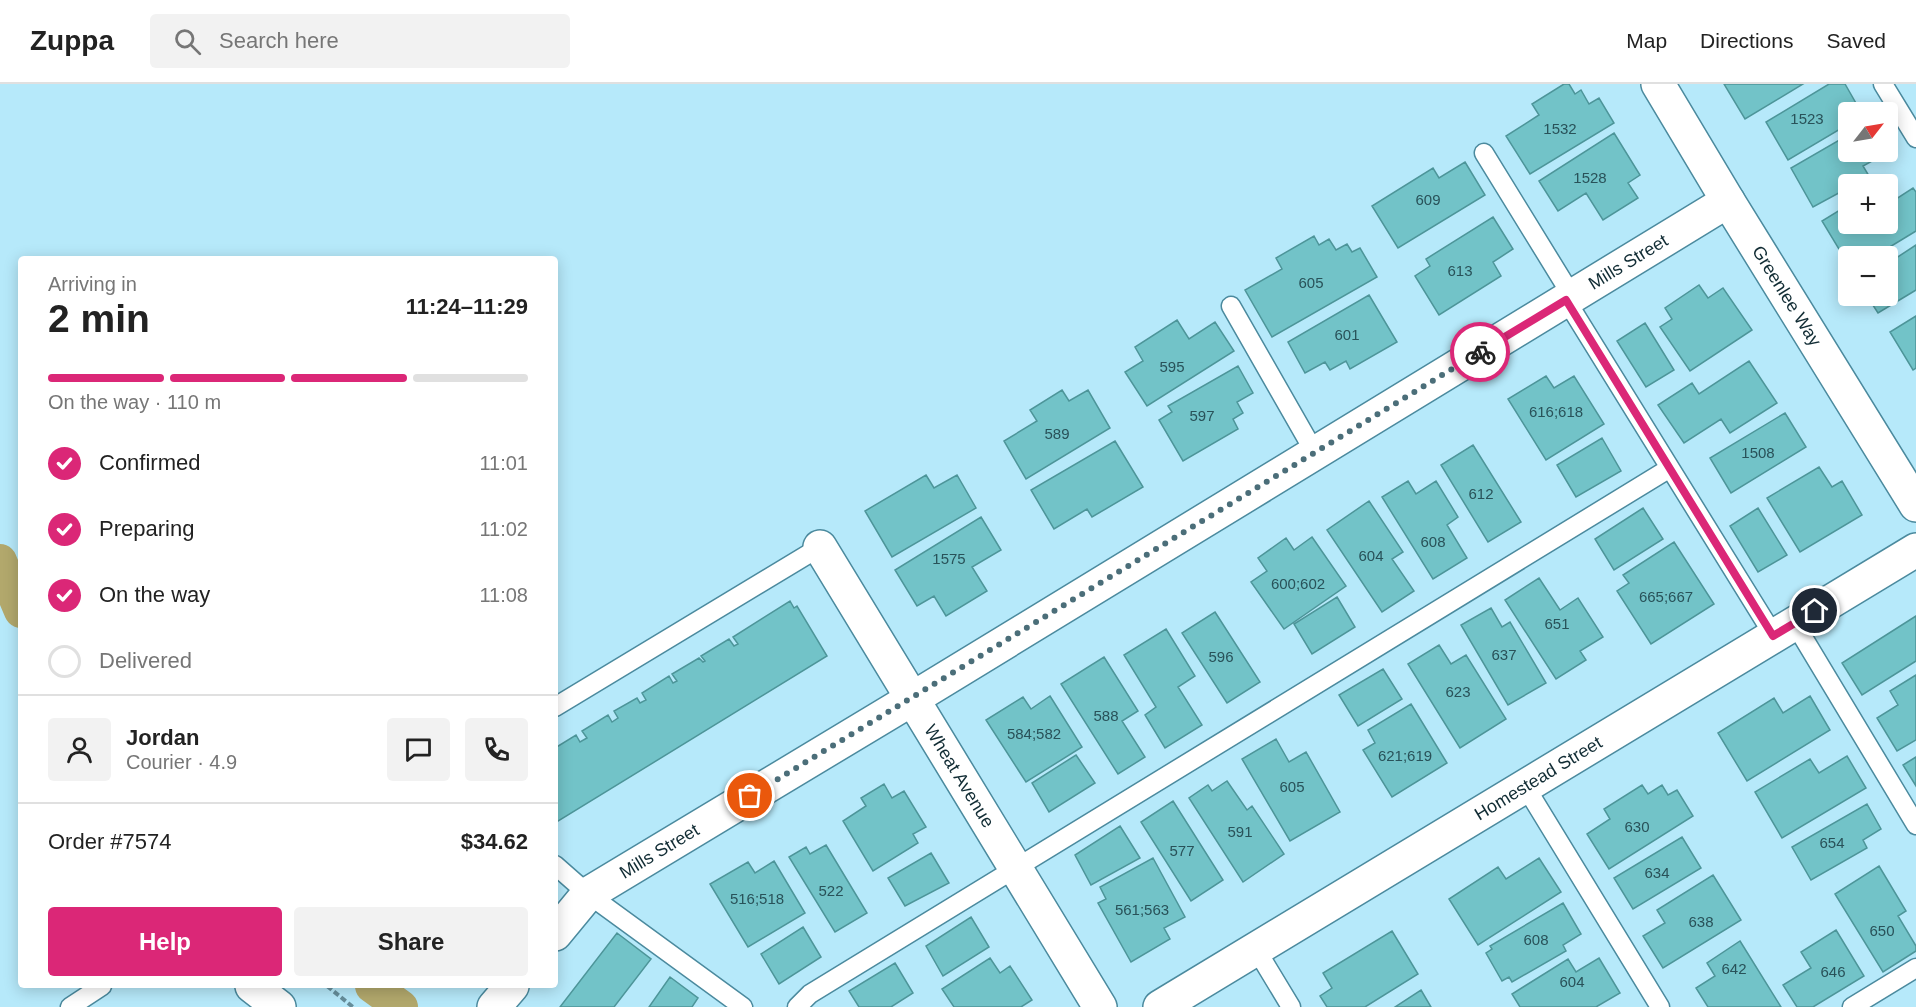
<!DOCTYPE html>
<html lang="en">
<head>
<meta charset="utf-8">
<style>
	:root { --surface:#fff; --page:#f2f2f2; --text:#222; --muted:#767676; --line:#e0e0e0; --accent:#db2777 }
	body { margin:0; font-family:Arial,sans-serif; background:var(--page); color:var(--text); height:100vh; display:flex; flex-direction:column; font-size:22px; white-space:nowrap }
	* { box-sizing:border-box; margin:0 }
	p { font-size:20px; color:var(--muted) }
	.icon { flex:none; width:33px; height:33px; fill:none; stroke:currentColor; stroke-width:2; stroke-linecap:round; stroke-linejoin:round }
	.map { position:relative; flex:1; overflow:hidden }
	.panel { position:absolute; left:18px; top:172px; width:540px; height:732px; display:flex; flex-direction:column; background:var(--surface); border-radius:6px; box-shadow:0 3px 15px #0003 }
	.panel>* { flex:none }
	.needle { width:39px; rotate:59deg }
	.controls { position:absolute; left:1838px; top:18px; display:grid; gap:12px }
	.controls a { display:grid; place-items:center; width:60px; height:60px; border-radius:6px; background:var(--surface); box-shadow:0 3px 15px #0003; font-size:30px }
	.pin { position:absolute; display:grid; place-items:center; width:51px; height:51px; color:#fff; margin:-26px; border:3px solid #fff; border-radius:50%; box-shadow:0 2px 6px #0007 }
	.courier { position:absolute; display:grid; place-items:center; width:60px; height:60px; margin:-30px; border:4px solid #db2777; border-radius:50%; background:#fff; color:#222; box-shadow:0 2px 8px #0007 }
	.summary em { font-style:normal; font-weight:700 }
	.summary div { display:flex; flex-direction:column-reverse }
	.summary { display:flex; align-items:center; justify-content:space-between; height:102px; padding:0 30px }
	h1 { font-size:39px; font-weight:700; line-height:45px }
	.bar { display:grid; grid-template-columns:repeat(4,1fr); gap:9px 6px; align-content:center; height:72px; padding:0 30px }
	.bar i { height:8px; border-radius:4px; background:var(--line) }
	.bar .current { background:var(--accent) }
	.bar p { grid-column:span 4 }
	.line { display:flex; align-items:center; gap:15px; padding:0 30px; border-top:2px solid var(--line) }
	.line div { flex:1 }
	.round { display:grid; place-items:center; flex:none; width:63px; height:63px; border-radius:6px; background:var(--page) }
	ol { padding:0 30px; list-style:none }
	li { display:flex; align-items:center; gap:18px; height:66px }
	li p { margin-inline-start:auto }
	li .icon { padding:6px; border-radius:50%; background:var(--accent); color:#fff; stroke-width:4 }
	li:last-child { color:var(--muted) }
	li i { width:33px; height:33px; border:3px solid var(--line); border-radius:50% }
	.button { display:flex; gap:12px; margin-top:auto; padding:12px 30px }
	.button a { flex:1; height:69px; border-radius:6px; background:var(--accent); color:#fff; font-size:24px; font-weight:700; line-height:69px; text-align:center }
	.button a+a { background:var(--page); color:var(--text) }
	header { display:flex; align-items:center; gap:36px; box-sizing:border-box; height:84px; padding:0 30px; background:var(--surface); border-bottom:2px solid var(--line) }
	header strong { font-size:28px }
	nav { display:flex; gap:33px; margin-inline-start:auto; font-size:21px }
	.search { width:420px; height:54px; background:var(--page); display:flex; align-items:center; gap:15px; box-sizing:border-box; padding:0 21px; border-radius:6px; color:var(--muted); font-size:22px }
	.map>svg:first-child { display:block }
	.lines { fill:none; stroke-linecap:round; stroke-linejoin:round }
	.canal { stroke:#b2a86c; stroke-width:34 }
	.building { fill:#72c3c8; stroke:#4d9599; stroke-width:1.5 }
	.lane-casing { stroke:#4b8a9e; stroke-width:21 }
	.street-casing { stroke:#4b8a9e; stroke-width:36 }
	.path { stroke:#668e9b; stroke-width:4; stroke-dasharray:6 3; stroke-linecap:butt }
	.lane { stroke:#fff; stroke-width:18 }
	.street { stroke:#fff; stroke-width:33 }
	.done { stroke:#4b6e79; stroke-width:6; stroke-dasharray:0 10.8 }
	.route { stroke:#db2777; stroke-width:8 }
	.labels { text-anchor:middle; stroke-width:6; stroke-linejoin:round; paint-order:stroke }
	.number-label { font-size:15px; fill:#295259 }
	.street-label { font-size:18px; fill:#112c34; stroke:#fff }
</style>
</head>
<body>
<header>
<strong>Zuppa</strong>
<div class="search"><svg class="icon" aria-label="search" viewBox="0 0 24 24"><circle cx="10" cy="10" r="6"/><path d="M15 15l6 6"/></svg>Search here</div>
<nav><a>Map</a><a>Directions</a><a>Saved</a></nav>
</header>
<div class="map">
<svg width="1916" height="923" viewBox="0 0 1916 923">
	<rect width="100%" height="100%" fill="#b6e9fa"/>
	<g class="lines">
		<path class="canal" d="M0,477L21,527
			M372,902L401,923"/>
	</g>
	<path class="building" d="M1564,0H1569L1575,10L1581,6L1589,20L1599,14L1614,39L1530,90L1506,52L1539,31L1532,20Z
		M1724,0H1803L1745,35Z
		M1829,0H1845L1857,21L1841,31L1847,41L1788,76L1766,38Z
		M1614,49L1640,91L1628,99L1638,114L1603,136L1586,109L1558,127L1539,97Z
		M1848,51V68H1887V57L1892,66L1863,82L1869,92L1853,100H1848V104L1813,123L1791,84Z
		M1465,78L1485,111L1398,164L1372,122L1433,84L1439,94Z
		M1913,104L1916,108V147L1875,172H1848V180L1822,137L1848,121V140H1887V114L1890,119Z
		M1493,133L1513,165L1493,178L1501,192L1439,231L1415,192L1430,182L1426,175Z
		M1314,152L1319,161L1329,155L1336,166L1347,160L1352,168L1360,164L1377,193L1272,253L1245,206L1282,185L1276,174Z
		M1916,161V206L1878,229L1867,212H1887V180Z
		M1699,201L1708,214L1723,204L1752,246L1690,287L1660,243L1672,235L1665,224Z
		M1369,211L1397,258L1350,285L1346,277L1330,286L1325,278L1305,289L1288,258Z
		M1916,232V284L1913,286L1890,248Z
		M1177,236L1189,255L1215,238L1234,267L1147,322L1125,288L1143,277L1135,263Z
		M1645,239L1674,286L1646,303L1617,257Z
		M1749,277L1777,319L1730,349L1721,335L1684,359L1658,321L1692,299L1699,310Z
		M1238,282L1253,309L1237,318L1243,329L1233,335L1238,345L1183,377L1159,336L1172,328L1168,322Z
		M1546,292L1554,304L1574,292L1604,340L1546,376L1508,315Z
		M1062,306L1069,317L1088,306L1110,344L1026,395L1004,357L1037,337L1030,326Z
		M1785,329L1806,363L1731,409L1710,374Z
		M1602,354L1621,387L1576,413L1557,381Z
		M1115,357L1143,403L1092,433L1087,425L1054,445L1031,406Z
		M1473,361L1521,438L1488,458L1441,381Z
		M1819,383L1832,403L1842,397L1862,431L1800,468L1767,414Z
		M926,391L934,404L957,391L976,424L892,473L865,427Z
		M1408,397L1416,410L1436,397L1458,433L1447,441L1467,474L1433,495L1382,413Z
		M1369,417L1403,468L1392,475L1414,507L1382,528L1327,446Z
		M1643,424L1663,455L1614,486L1595,455Z
		M1758,424L1787,471L1758,488L1730,442Z
		M981,433L1001,466L972,483L987,507L946,532L934,512L917,522L895,486Z
		M1312,453L1346,502L1284,545L1251,498L1267,487L1258,474L1286,454L1294,466Z
		M1674,458L1714,520L1651,560L1617,507L1629,499L1623,491Z
		M1539,494L1560,526L1578,514L1603,553L1580,567L1586,576L1556,595L1505,516Z
		M1337,513L1355,543L1312,570L1294,540Z
		M790,517L794,524L797,522L827,572L555,739V664L576,651L580,658L587,654L582,647L608,631L612,638L618,634L614,627L637,614L640,619L646,616L642,609L669,592L673,599L677,597L672,590L699,574L703,578L705,577L701,572L729,555L734,562L738,560L733,553Z
		M1491,524L1502,543L1510,538L1546,599L1508,621L1461,541Z
		M1215,528L1260,598L1227,619L1182,549Z
		M1916,532V577L1862,611L1842,579Z
		M1166,545L1195,592L1178,603L1202,641L1165,664L1145,631L1156,623L1124,571Z
		M1439,561L1451,580L1466,571L1506,635L1460,664L1408,580Z
		M1104,573L1138,627L1122,637L1145,673L1118,690L1061,600Z
		M1383,585L1402,615L1358,642L1339,611Z
		M1916,591V656L1897,667L1877,634L1898,621L1890,607Z
		M1050,612L1082,663L1026,698L986,636L1023,613L1031,625Z
		M1810,612L1830,646L1747,697L1718,649L1774,614L1783,629Z
		M1411,620L1447,679L1392,713L1363,666L1375,659L1368,646Z
		M1276,655L1289,678L1306,668L1340,728L1290,757L1242,675Z
		M1076,671L1095,699L1049,728L1032,699Z
		M1847,672L1866,704L1782,754L1755,708L1810,675L1819,689Z
		M1916,673V702L1903,681Z
		M1227,697L1247,726L1252,722L1284,770L1243,798L1189,714L1208,701L1212,707Z
		M884,700L892,714L904,707L926,743L913,750L918,759L873,787L843,737L866,722L861,714Z
		M1642,701L1648,710L1662,701L1668,711L1677,706L1693,732L1609,785L1587,750L1610,735L1604,725Z
		M1173,717L1223,796L1191,817L1141,738Z
		M1867,720L1881,745L1863,756L1867,764L1811,796L1792,763Z
		M1120,742L1140,774L1091,801L1075,771Z
		M1682,753L1701,784L1633,825L1614,794Z
		M826,761L867,829L835,848L789,773L806,763L810,770Z
		M931,769L949,799L905,822L888,794Z
		M1153,774L1185,833L1164,844L1170,855L1131,878L1098,819L1106,815L1100,803Z
		M1539,774L1561,808L1478,861L1449,815L1498,783L1506,795Z
		M774,777L805,829L748,863L710,800L748,778L755,789Z
		M1879,782L1906,827L1898,832L1916,862V867L1883,888L1835,810Z
		M1713,791L1741,836L1663,884L1643,852L1665,839L1657,826Z
		M1563,819L1581,850L1563,861L1566,867L1512,898L1509,893L1502,897L1486,869L1492,865L1490,862Z
		M971,833L989,863L943,892L926,862Z
		M803,843L821,873L779,900L761,870Z
		M1836,846L1864,892L1813,923H1797L1783,901L1811,884L1801,868Z
		M1392,847L1418,890L1365,923H1327L1320,912L1332,904L1323,889Z
		M617,849L651,875L614,923H560Z
		M1740,857L1781,923H1708L1696,904L1715,892L1707,879Z
		M990,874L1000,889L1010,882L1032,916L1021,923H954L942,905Z
		M1599,874L1620,909L1596,923H1520L1512,910L1568,875L1576,888Z
		M895,879L913,909L891,923H859L849,907Z
		M670,893L698,914L692,923H649Z
		M1421,906L1431,923H1395Z"/>
	<g class="lines">
		<defs>
			<path id="lane" d="M1883,0L1916,54
				M1484,69L1572,212
				M1566,216L1774,552
				M1231,222L1315,369
				M1795,540L1916,741
				M555,623L820,463
				M1525,702L1660,923
				M555,781L588,810L743,923
				M1256,865L1291,923
				M70,923L102,902
				M797,923L810,910L1670,384
				M1852,923L1916,884"/>
			<g id="street">
				<path id="s1" d="M1658,0L1728,117L1916,421"/>
				<path id="s2" d="M820,463L1100,923"/>
				<path id="s3" d="M555,850L588,810L912,615L1728,117"/>
				<path d="M252,902L279,923"/>
				<path d="M494,923L512,902"/>
				<path id="s4" d="M1160,923L1916,466"/>
			</g>
		</defs>
		<use href="#lane" class="lane-casing"/>
		<use href="#street" class="street-casing"/>
		<path class="path" d="M327,902L353,923"/>
		<use href="#lane" class="lane"/>
		<use href="#street" class="street"/>
	</g>
	<g class="lines">
		<path class="done" d="M750,712L1480,268"/>
		<path class="route" d="M1480,268L1566,216L1773,552L1815,527"/>
	</g>
	<g class="labels">
		<g class="number-label">
			<text x="1807" y="40">1523</text>
			<text x="1560" y="50">1532</text>
			<text x="1590" y="99">1528</text>
			<text x="1428" y="121">609</text>
			<text x="1460" y="192">613</text>
			<text x="1311" y="204">605</text>
			<text x="1347" y="256">601</text>
			<text x="1172" y="288">595</text>
			<text x="1556" y="333">616;618</text>
			<text x="1202" y="337">597</text>
			<text x="1057" y="355">589</text>
			<text x="1758" y="374">1508</text>
			<text x="1481" y="415">612</text>
			<text x="1433" y="463">608</text>
			<text x="1371" y="477">604</text>
			<text x="949" y="480">1575</text>
			<text x="1298" y="505">600;602</text>
			<text x="1666" y="518">665;667</text>
			<text x="1557" y="545">651</text>
			<text x="1504" y="576">637</text>
			<text x="1221" y="578">596</text>
			<text x="1458" y="613">623</text>
			<text x="1106" y="637">588</text>
			<text x="1034" y="655">584;582</text>
			<text x="1405" y="677">621;619</text>
			<text x="1292" y="708">605</text>
			<text x="1637" y="748">630</text>
			<text x="1240" y="753">591</text>
			<text x="1832" y="764">654</text>
			<text x="1182" y="772">577</text>
			<text x="1657" y="794">634</text>
			<text x="831" y="812">522</text>
			<text x="757" y="820">516;518</text>
			<text x="1142" y="831">561;563</text>
			<text x="1701" y="843">638</text>
			<text x="1882" y="852">650</text>
			<text x="1536" y="861">608</text>
			<text x="1734" y="890">642</text>
			<text x="1833" y="893">646</text>
			<text x="1572" y="903">604</text>
		</g>
		<g class="street-label">
			<text dy="6" stroke="none"><textPath href="#s3" startOffset="1269">Mills Street</textPath></text>
			<text dy="6" stroke="none"><textPath href="#s1" startOffset="248">Greenlee Way</textPath></text>
			<text dy="6" stroke="none"><textPath href="#s2" startOffset="268">Wheat Avenue</textPath></text>
			<text dy="6" stroke="none"><textPath href="#s4" startOffset="442">Homestead Street</textPath></text>
			<text dy="6" stroke="none"><textPath href="#s3" startOffset="135">Mills Street</textPath></text>
		</g>
	</g>
</svg>
<div class="controls">
<a><svg class="needle" viewBox="-14 -14 28 28"><path d="M0-13l5 13h-10z" fill="#e53935"/><path d="M0 13l5-13h-10z" fill="#767676"/></svg></a>
<a>+</a>
<a>−</a>
</div>
<div class="pin" style="left:750px;top:712px;background:#ea580c"><svg class="icon" aria-label="bag" viewBox="0 0 24 24"><path d="M5 8h14l-1 12H6zM9 8a3 3 0 0 1 6 0"/></svg></div>
<div class="pin" style="left:1815px;top:527px;background:#1f2937"><svg class="icon" aria-label="home" viewBox="0 0 24 24"><path d="M3 11l9-7 9 7M6 9v11h12V9"/></svg></div>
<div class="courier" style="left:1480px;top:268px"><svg class="icon" aria-label="bike" viewBox="0 0 24 24"><circle cx="6" cy="16" r="4"/><circle cx="18" cy="16" r="4"/><path d="M6 16l4-8h5l3 8M10 8l3 8H6M13 5h3"/></svg></div>
<section class="panel">
<div class="summary"><div><h1>2 min</h1><p>Arriving in</p></div><em>11:24–11:29</em></div>
<div class="bar"><i class="current"></i><i class="current"></i><i class="current"></i><i></i><p>On the way · 110 m</p></div>
<ol>
<li><svg class="icon" aria-label="check" viewBox="0 0 24 24"><path d="M5 12l5 5 9-10"/></svg>Confirmed<p>11:01</p></li>
<li><svg class="icon" aria-label="check" viewBox="0 0 24 24"><path d="M5 12l5 5 9-10"/></svg>Preparing<p>11:02</p></li>
<li><svg class="icon" aria-label="check" viewBox="0 0 24 24"><path d="M5 12l5 5 9-10"/></svg>On the way<p>11:08</p></li>
<li><i></i>Delivered</li>
</ol>
<div class="line" style="height:108px"><a class="round"><svg class="icon" aria-label="person" viewBox="0 0 24 24"><circle cx="12" cy="8" r="4"/><path d="M4 21q1-7 8-7t8 7"/></svg></a><div><b>Jordan</b><p>Courier · 4.9</p></div><a class="round"><svg class="icon" aria-label="chat" viewBox="0 0 24 24"><path d="M4 5h16v11H9l-5 4z"/></svg></a><a class="round"><svg class="icon" aria-label="phone" viewBox="0 0 24 24"><path d="M5 4h4l2 5-3 2q2 4 5 5l2-3 5 2v4C11 20 4 13 5 4z"/></svg></a></div>
<div class="line" style="height:78px"><div>Order #7574</div><b>$34.62</b></div>
<div class="button"><a>Help</a><a>Share</a></div>
</section>
</div>
</body>
</html>
